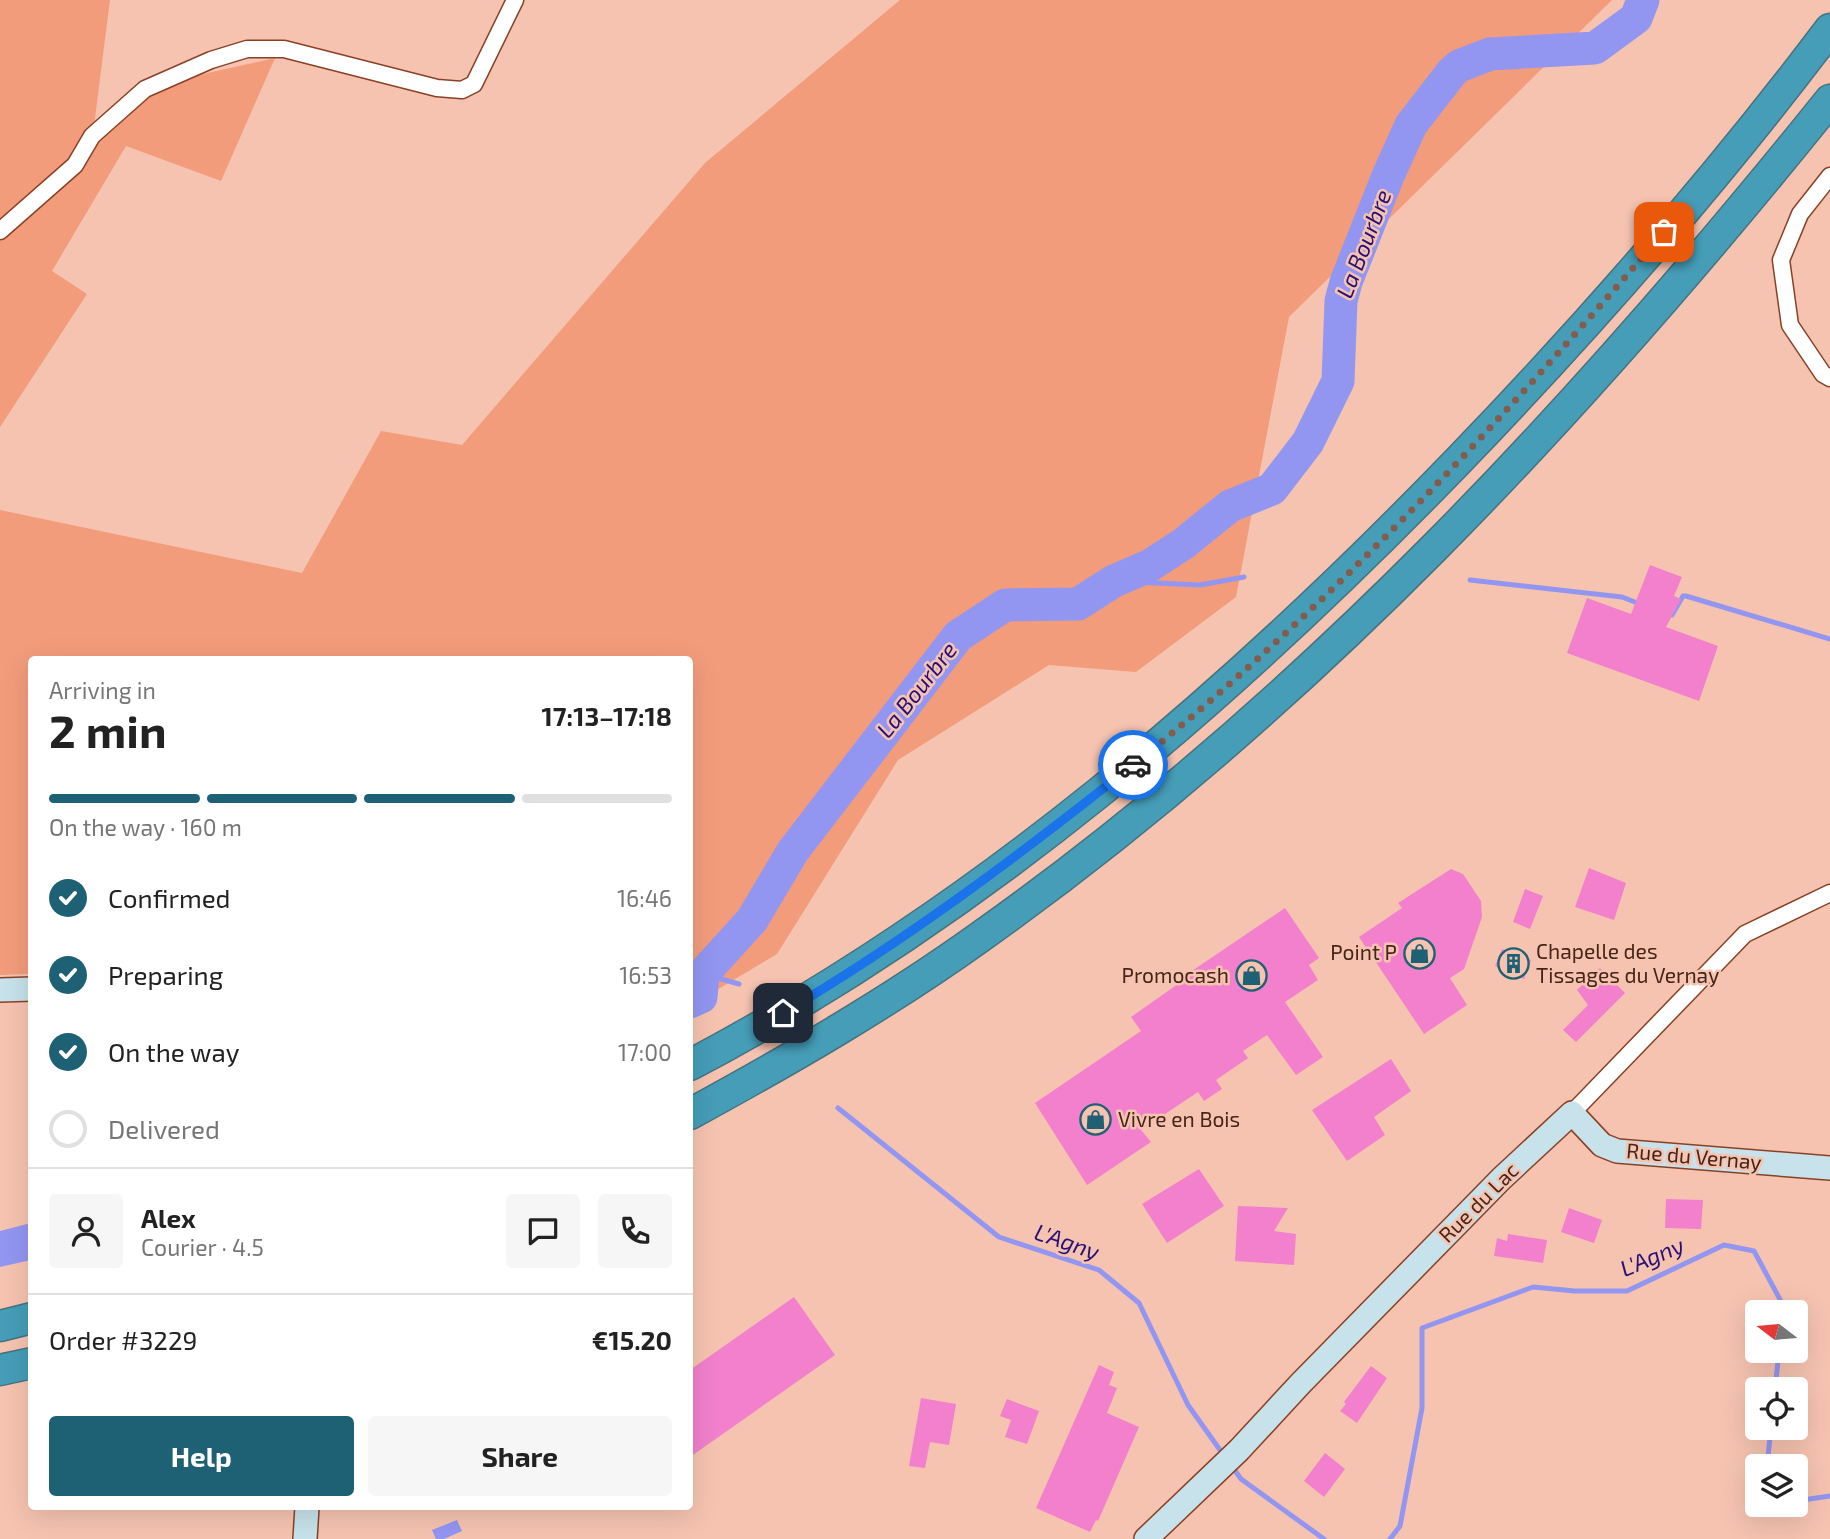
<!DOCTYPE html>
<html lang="en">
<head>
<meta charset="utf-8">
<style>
	:root { --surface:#fff; --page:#f6f6f6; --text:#222; --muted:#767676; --line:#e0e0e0; --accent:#1e6174 }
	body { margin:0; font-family:"Exo 2",sans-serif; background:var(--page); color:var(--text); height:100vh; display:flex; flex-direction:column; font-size:26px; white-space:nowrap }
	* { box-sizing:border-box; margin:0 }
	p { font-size:23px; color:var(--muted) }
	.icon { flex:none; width:38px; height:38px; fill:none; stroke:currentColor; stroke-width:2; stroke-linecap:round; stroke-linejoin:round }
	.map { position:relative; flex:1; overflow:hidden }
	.sheet { position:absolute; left:28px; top:656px; width:665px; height:854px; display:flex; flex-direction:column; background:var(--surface); border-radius:7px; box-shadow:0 7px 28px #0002 }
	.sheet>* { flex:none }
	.needle { width:46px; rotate:286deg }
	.buttons { position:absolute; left:1745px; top:1300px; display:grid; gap:14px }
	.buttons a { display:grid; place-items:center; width:63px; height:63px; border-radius:7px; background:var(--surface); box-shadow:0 7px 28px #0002; font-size:35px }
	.pin { position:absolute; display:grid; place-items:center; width:60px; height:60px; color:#fff; margin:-30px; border-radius:14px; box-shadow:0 4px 10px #0006 }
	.courier { position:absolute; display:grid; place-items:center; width:70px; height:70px; margin:-35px; border:5px solid #1a73e8; border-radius:50%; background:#fff; color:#222; box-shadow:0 2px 9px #0007 }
	.overview em { font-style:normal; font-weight:700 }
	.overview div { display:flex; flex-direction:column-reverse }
	.overview { display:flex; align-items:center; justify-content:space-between; height:119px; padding:0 21px }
	h1 { font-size:46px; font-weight:700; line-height:52px }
	.bar { display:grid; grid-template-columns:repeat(4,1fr); gap:10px 7px; align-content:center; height:84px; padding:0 21px }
	.bar i { height:9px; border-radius:5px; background:var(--line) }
	.bar .active { background:var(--accent) }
	.bar p { grid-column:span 4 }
	.line { display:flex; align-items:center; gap:18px; padding:0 21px; border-top:2px solid var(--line) }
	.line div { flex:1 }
	.round { display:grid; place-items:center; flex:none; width:74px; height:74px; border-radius:7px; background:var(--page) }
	ol { padding:0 21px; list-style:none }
	li { display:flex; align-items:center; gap:21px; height:77px }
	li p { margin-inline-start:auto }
	li .icon { padding:7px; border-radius:50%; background:var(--accent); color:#fff; stroke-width:4 }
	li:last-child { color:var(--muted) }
	li i { width:38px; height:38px; border:4px solid var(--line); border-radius:50% }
	.primary-button { display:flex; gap:14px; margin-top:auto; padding:14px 21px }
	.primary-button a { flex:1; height:80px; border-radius:7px; background:var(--accent); color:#fff; font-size:28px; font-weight:700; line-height:80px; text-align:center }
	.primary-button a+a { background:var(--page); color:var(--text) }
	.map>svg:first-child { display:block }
	.green { fill:#f29c7c }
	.water { fill:#9396f1 }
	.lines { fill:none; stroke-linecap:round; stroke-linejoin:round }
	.stream { stroke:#9396f1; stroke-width:5 }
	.river { stroke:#9396f1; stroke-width:33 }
	.building { fill:#f280cd }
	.street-casing { stroke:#894125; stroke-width:19 }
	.secondary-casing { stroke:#894125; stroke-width:26 }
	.highway-casing { stroke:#457380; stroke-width:33 }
	.street { stroke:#fff; stroke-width:16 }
	.secondary { stroke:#c7e2ea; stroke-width:23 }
	.highway { stroke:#459db8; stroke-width:30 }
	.done { stroke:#835c4e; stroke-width:7; stroke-dasharray:0 12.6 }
	.route { stroke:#1a73e8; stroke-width:9 }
	.labels { text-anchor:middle; stroke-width:5; stroke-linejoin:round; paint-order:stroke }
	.poi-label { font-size:21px; fill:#452519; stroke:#f6c3b0; text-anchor:start }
	.street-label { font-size:21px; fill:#452519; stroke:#f6c3b0 }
	.water-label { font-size:23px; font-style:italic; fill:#271177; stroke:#f6c3b0 }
</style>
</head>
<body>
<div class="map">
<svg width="1830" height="1539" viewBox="0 0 1830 1539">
	<rect width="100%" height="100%" fill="#f6c3b0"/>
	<path class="green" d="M0,0H110L94,126L185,78L275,58L221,181L126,146L52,271L87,294L0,427Z
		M900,0H1612L1289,317L1236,597L1136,672L1049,665L898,760L777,954L690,1006V660H32L31,974L0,975V510L302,573L381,431L462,445L705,163Z"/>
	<path class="water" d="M31,1223V1260L0,1267V1231Z
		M457,1520L462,1531L444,1539H436L432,1530Z"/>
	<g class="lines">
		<path class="stream" d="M1470,580L1622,597L1640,604
			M1114,581L1200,585L1244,577
			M1666,613L1672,615L1683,596H1686L1830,639
			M703,974L739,984
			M838,1108L999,1237L1099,1270L1139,1303L1188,1405L1225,1457
			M1775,1390L1779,1351
			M1231,1465L1241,1479L1324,1539
			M1767,1466L1771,1428
			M1796,1501L1830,1496
			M1770,1505H1772
			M1390,1539L1400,1526L1422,1408V1328L1533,1287L1575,1291H1627L1724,1245L1754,1251L1784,1307V1312"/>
		<path class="river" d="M690,1002L701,997L703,974L752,920L793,851L958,636L1005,605L1078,604L1114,581L1149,566L1183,544L1230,506L1272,489L1308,442L1338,381L1341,301L1346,282L1388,176L1411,125L1452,72L1459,66L1490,54L1595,48L1636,18L1643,0"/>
	</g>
	<path class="building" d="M1650,565L1682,577L1674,596L1681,599L1666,627L1718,646L1699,701L1567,653L1587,598L1631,614Z
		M1589,868L1626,883L1614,920L1575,907Z
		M1451,869L1463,874L1481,901L1482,917L1464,969L1450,978L1467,1005L1424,1034L1359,937L1402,908L1398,903Z
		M1525,889L1543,896L1530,929L1513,922Z
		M1285,908L1319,958L1309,965L1318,980L1285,1002L1323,1057L1296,1075L1267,1035L1243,1051L1248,1058L1216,1080L1222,1089L1204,1101L1198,1092L1141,1130L1151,1142L1087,1185L1035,1103L1141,1031L1131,1017L1185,979L1183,977Z
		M1502,949L1531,960L1524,979L1495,966Z
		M1600,968L1625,993L1576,1042L1563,1030L1588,1005L1577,990Z
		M1391,1059L1411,1091L1374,1117L1385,1135L1347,1161L1312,1110Z
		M1199,1169L1224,1206L1167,1243L1142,1204Z
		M1666,1199L1703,1200L1701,1229L1665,1228Z
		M1238,1206L1288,1208L1274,1231L1296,1234L1294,1265L1235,1261Z
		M1569,1208L1602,1220L1594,1243L1561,1232Z
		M1508,1234L1547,1240L1543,1263L1494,1256L1497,1238L1507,1241Z
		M794,1297L835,1355L690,1457V1370Z
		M1099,1365L1114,1372L1109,1385L1117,1388L1107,1413L1139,1427L1098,1521L1096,1520L1090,1532L1036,1508Z
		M1371,1366L1387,1378L1357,1423L1340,1411L1346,1404L1344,1402Z
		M921,1398L956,1404L949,1445L930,1442L925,1468L909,1466Z
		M1007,1399L1039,1411L1027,1444L1005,1437L1011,1420L1000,1416Z
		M1325,1453L1345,1469L1324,1497L1304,1481Z"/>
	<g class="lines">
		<defs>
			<path id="street" d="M1830,176L1800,214L1781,260L1790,325L1823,374L1830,378
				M0,231L75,165L92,136L145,89L211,60L247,49H284L437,88L462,90L474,84L515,0
				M1572,1113L1745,934L1830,893"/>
			<path id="secondary" d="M0,990L32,989
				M305,1539L307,1507
				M1146,1539L1239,1450L1301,1383L1501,1179L1572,1113L1602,1145L1617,1151L1830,1168"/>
			<path id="highway" d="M690,1065C980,912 1232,695 1459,460C1590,324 1716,180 1830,29
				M690,1114C789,1060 888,1003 980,937C1306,706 1580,411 1830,100
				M0,1326L32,1318
				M0,1370L32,1363"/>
		</defs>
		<use href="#street" class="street-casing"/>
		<use href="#secondary" class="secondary-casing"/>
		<use href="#highway" class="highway-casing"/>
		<use href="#street" class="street"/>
		<use href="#secondary" class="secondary"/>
		<use href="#highway" class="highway"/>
	</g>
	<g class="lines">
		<path class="done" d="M1133,765C1329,608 1501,422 1664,232"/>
		<path class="route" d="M783,1013C907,940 1021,854 1133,765"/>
	</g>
	<defs>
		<symbol id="shop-ring" viewBox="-11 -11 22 22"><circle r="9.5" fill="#f6c3b0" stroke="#1e6174" stroke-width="1.5"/><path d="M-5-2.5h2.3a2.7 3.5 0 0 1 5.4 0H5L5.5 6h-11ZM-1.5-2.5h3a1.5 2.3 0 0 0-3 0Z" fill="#1e6174"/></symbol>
		<symbol id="building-ring" viewBox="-11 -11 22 22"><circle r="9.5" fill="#f6c3b0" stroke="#1e6174" stroke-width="1.5"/><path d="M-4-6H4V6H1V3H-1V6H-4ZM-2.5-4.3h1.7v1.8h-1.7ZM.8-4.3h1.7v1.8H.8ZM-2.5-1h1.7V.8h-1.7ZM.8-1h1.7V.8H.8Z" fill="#1e6174"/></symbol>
	</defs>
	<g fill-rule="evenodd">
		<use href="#shop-ring" x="1402" y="936" width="35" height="35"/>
		<use href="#building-ring" x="1496" y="946" width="35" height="35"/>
		<use href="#shop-ring" x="1234" y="958" width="35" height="35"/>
		<use href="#shop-ring" x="1078" y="1102" width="35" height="35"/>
	</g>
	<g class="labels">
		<g class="poi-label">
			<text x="1536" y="959">Chapelle des<tspan x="1536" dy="24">Tissages du Vernay</tspan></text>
			<text x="1397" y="960" text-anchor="end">Point P</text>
			<text x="1229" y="983" text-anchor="end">Promocash</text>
			<text x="1118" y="1127">Vivre en Bois</text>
		</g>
		<g class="street-label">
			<text transform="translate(1694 1157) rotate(5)" y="7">Rue du Vernay</text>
			<text transform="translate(1479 1203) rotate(-45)" y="7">Rue du Lac</text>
		</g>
		<g class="water-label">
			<text transform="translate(1364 244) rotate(-69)" y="8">La Bourbre</text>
			<text transform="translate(917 690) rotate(-52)" y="8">La Bourbre</text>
			<text transform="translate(1067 1242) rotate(19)" y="8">L'Agny</text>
			<text transform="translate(1652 1257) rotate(-23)" y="8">L'Agny</text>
		</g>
	</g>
</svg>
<div class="buttons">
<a><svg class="needle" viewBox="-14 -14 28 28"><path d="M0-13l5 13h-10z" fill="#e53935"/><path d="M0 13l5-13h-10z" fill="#767676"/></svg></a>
<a><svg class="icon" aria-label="locate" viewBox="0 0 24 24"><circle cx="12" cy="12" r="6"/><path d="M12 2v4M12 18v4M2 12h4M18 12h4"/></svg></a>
<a><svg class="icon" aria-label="layers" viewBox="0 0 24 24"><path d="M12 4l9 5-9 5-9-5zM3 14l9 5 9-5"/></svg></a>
</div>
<div class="pin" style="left:1664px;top:232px;background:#ea580c"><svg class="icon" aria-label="bag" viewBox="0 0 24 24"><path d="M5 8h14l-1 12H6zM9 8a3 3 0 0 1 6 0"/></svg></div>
<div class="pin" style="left:783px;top:1013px;background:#1f2937"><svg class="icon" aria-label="home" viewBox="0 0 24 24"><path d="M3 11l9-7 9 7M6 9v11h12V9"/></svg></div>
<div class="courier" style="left:1133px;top:765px"><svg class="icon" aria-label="car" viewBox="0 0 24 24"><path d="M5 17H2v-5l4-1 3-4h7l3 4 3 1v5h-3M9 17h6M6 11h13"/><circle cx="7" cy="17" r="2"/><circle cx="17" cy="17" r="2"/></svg></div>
<section class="sheet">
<div class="overview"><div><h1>2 min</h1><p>Arriving in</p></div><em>17:13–17:18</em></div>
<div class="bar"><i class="active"></i><i class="active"></i><i class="active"></i><i></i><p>On the way · 160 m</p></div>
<ol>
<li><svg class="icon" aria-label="check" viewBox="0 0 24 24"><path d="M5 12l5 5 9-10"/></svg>Confirmed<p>16:46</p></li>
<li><svg class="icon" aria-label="check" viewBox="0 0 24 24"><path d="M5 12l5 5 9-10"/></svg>Preparing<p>16:53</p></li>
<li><svg class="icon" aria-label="check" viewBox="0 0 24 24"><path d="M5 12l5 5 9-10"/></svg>On the way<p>17:00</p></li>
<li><i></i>Delivered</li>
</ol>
<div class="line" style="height:126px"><a class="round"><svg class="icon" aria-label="person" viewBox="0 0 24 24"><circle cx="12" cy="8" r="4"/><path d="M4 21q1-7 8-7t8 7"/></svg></a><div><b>Alex</b><p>Courier · 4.5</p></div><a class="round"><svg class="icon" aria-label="chat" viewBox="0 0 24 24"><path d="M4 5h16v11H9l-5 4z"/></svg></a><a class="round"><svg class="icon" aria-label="phone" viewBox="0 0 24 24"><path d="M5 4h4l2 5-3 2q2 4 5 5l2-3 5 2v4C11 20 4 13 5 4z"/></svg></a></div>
<div class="line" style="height:91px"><div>Order #3229</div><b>€15.20</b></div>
<div class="primary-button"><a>Help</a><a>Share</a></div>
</section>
</div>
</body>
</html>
